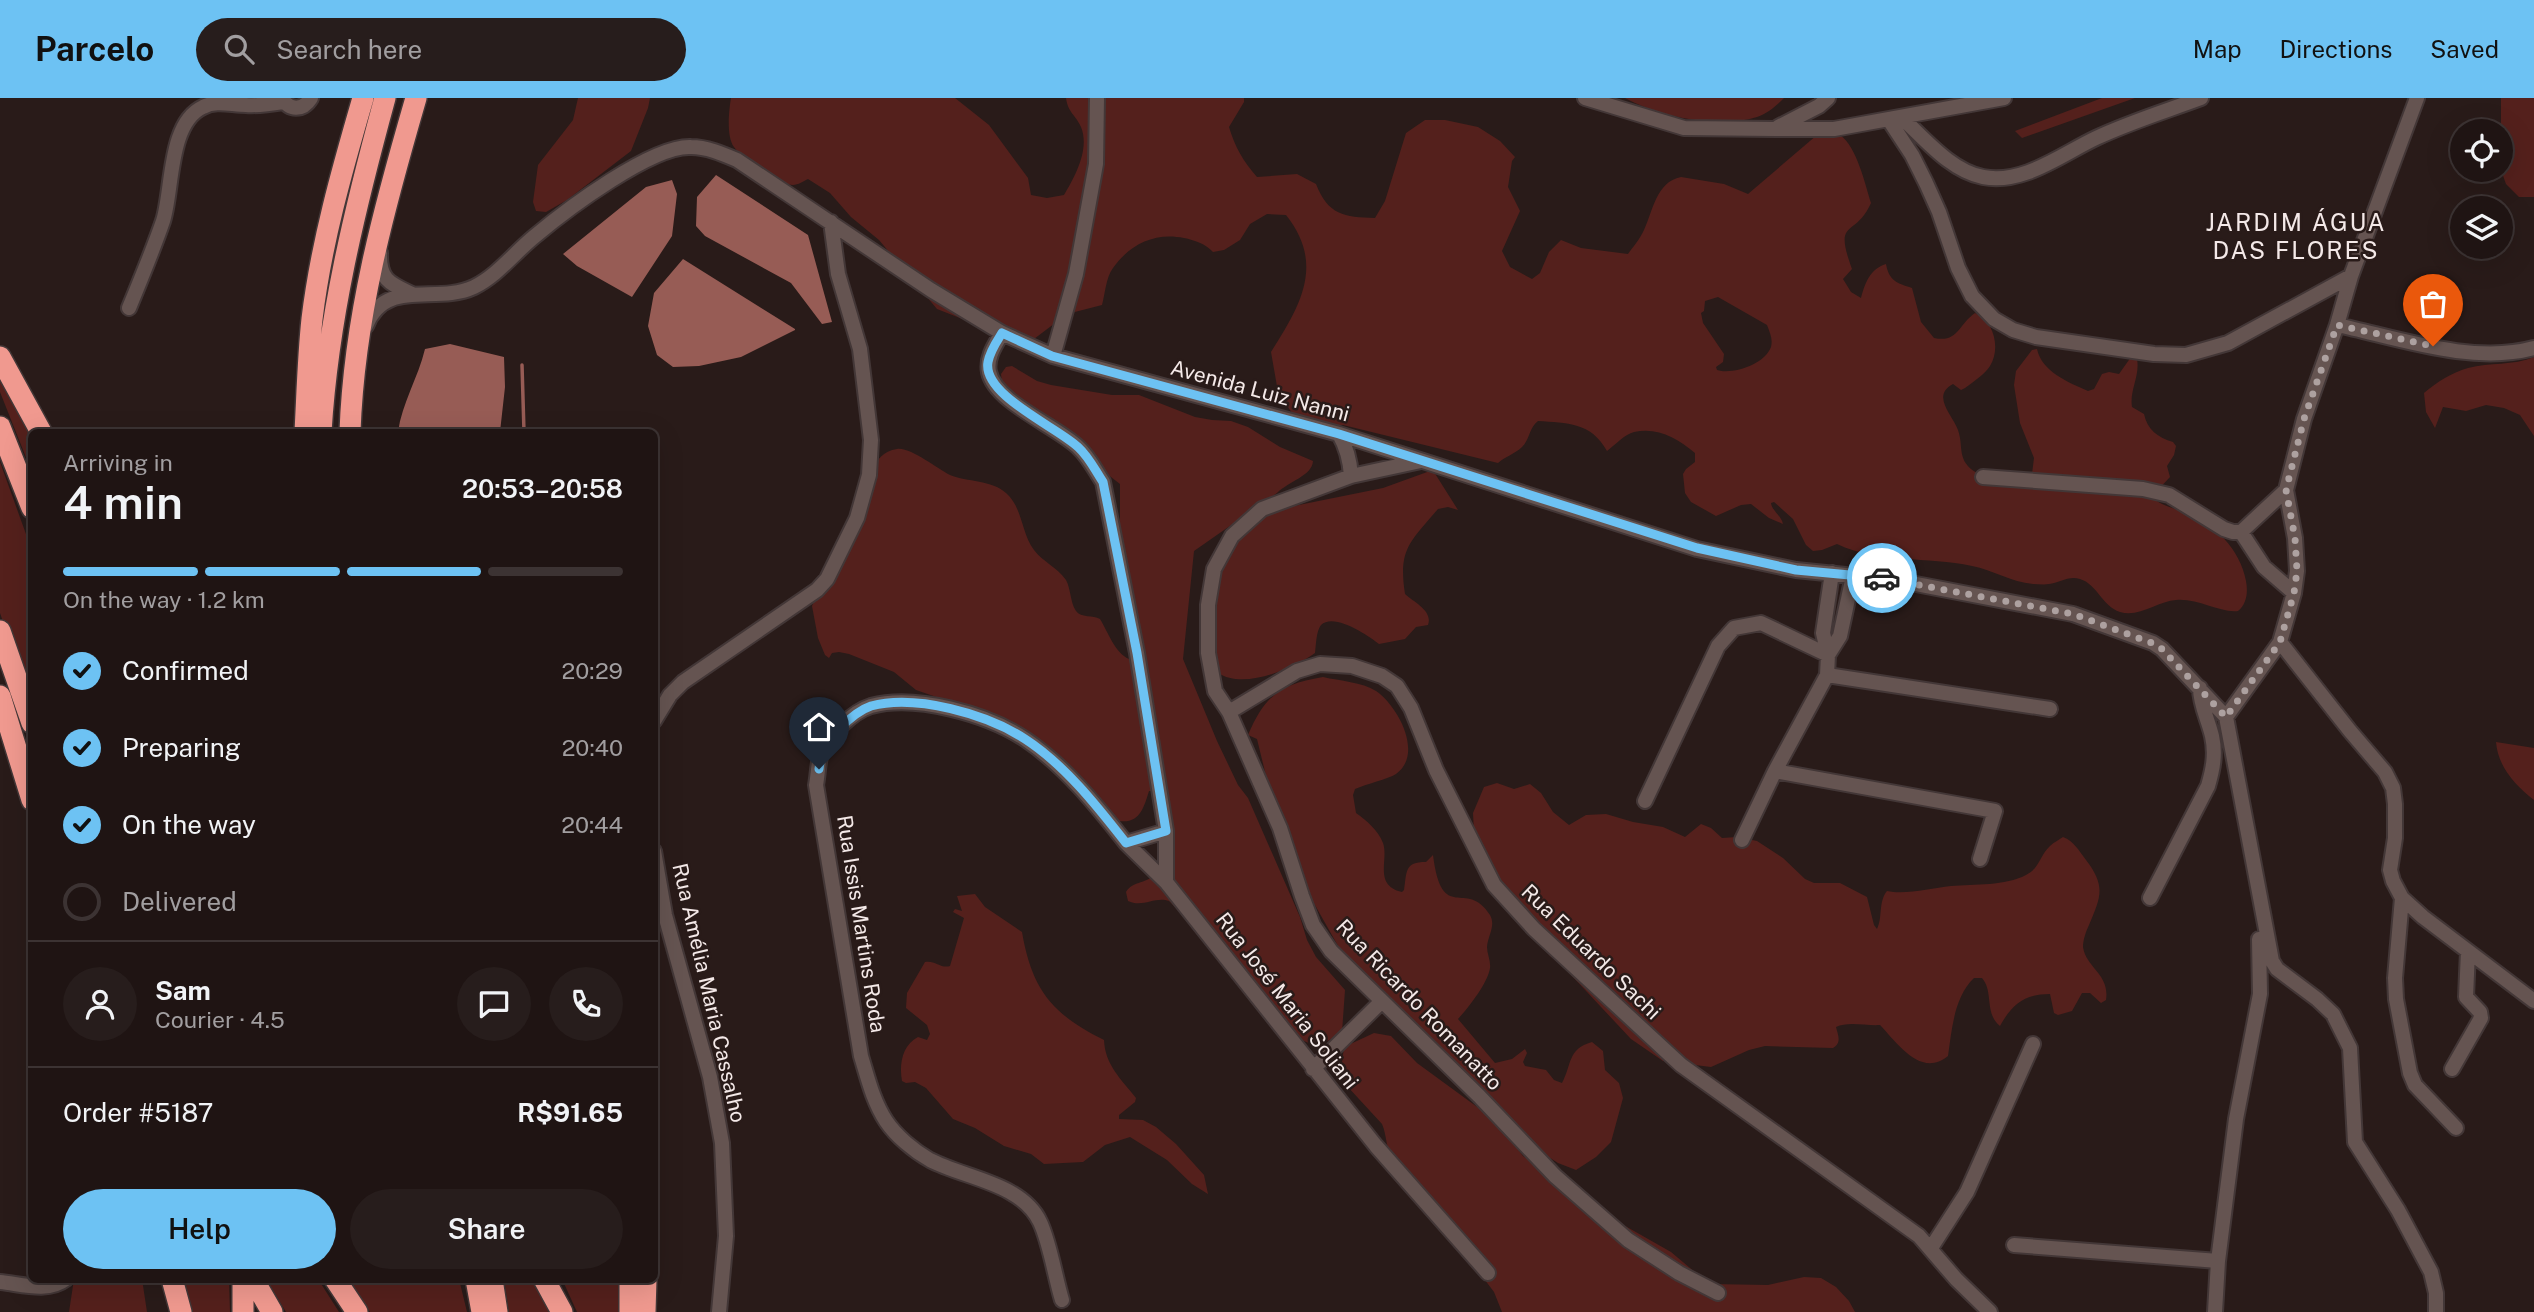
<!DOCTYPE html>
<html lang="en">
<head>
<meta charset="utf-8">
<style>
	:root { --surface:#1f1413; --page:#271d1c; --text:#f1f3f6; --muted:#a19ea0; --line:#3c3333; --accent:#6dc2f3 }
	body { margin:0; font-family:"Public Sans",sans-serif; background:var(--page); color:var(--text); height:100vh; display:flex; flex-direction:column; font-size:26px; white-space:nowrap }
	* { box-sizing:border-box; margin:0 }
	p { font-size:23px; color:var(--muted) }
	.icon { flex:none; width:38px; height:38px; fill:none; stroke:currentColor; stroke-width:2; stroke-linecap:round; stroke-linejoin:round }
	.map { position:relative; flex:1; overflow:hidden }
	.side { position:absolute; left:28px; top:331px; width:630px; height:854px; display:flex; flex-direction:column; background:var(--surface); border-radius:10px; box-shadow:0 7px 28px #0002,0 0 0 2px var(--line) }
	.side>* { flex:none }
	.fabs { position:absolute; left:2450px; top:21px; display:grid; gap:14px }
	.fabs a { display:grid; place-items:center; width:63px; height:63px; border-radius:50%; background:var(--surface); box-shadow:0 7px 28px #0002,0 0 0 2px var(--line); font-size:35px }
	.pin { position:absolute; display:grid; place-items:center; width:60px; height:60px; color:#fff; margin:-72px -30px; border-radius:50% 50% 50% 0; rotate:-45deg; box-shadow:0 0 7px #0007 }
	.pin .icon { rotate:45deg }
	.courier { position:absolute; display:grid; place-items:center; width:70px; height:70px; margin:-35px; border:5px solid #6dc2f3; border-radius:50%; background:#fff; color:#222; box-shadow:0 2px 9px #0007 }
	.overview em { font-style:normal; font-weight:600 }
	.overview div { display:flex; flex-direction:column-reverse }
	.overview { display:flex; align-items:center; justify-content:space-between; height:119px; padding:0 35px }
	h1 { font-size:46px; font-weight:600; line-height:52px }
	.bar { display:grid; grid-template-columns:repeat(4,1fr); gap:10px 7px; align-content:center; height:84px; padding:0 35px }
	.bar i { height:9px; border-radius:5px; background:var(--line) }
	.bar .selected { background:var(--accent) }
	.bar p { grid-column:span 4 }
	.line { display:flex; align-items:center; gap:18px; padding:0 35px; border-top:2px solid var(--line) }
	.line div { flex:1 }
	.round { display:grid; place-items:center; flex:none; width:74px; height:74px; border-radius:37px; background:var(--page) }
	ol { padding:0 35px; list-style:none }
	li { display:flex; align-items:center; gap:21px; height:77px }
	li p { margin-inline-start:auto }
	li .icon { padding:7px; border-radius:50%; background:var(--accent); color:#111; stroke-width:4 }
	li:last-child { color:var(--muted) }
	li i { width:38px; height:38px; border:4px solid var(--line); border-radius:50% }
	.action { display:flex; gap:14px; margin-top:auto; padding:14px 35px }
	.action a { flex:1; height:80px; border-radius:42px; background:var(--accent); color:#111; font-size:28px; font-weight:600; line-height:80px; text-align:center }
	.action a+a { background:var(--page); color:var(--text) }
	header { display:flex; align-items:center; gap:42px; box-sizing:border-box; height:98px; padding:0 35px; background:var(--accent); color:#111 }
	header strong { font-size:33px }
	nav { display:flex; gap:38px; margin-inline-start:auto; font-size:24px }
	.search { width:490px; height:63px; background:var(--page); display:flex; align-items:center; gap:18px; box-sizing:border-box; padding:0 24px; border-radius:38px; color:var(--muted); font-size:26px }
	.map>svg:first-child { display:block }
	.green { fill:#54201c; fill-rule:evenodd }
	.water { fill:#975c55 }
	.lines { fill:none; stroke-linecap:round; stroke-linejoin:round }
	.stream { stroke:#975c55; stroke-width:3.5 }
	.minor-casing { stroke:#433737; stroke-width:18 }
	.highway-casing { stroke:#433737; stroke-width:24 }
	.minor { stroke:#655451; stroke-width:14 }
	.highway { stroke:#f0998f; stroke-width:21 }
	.done { stroke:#ada1a0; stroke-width:7; stroke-dasharray:0 12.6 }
	.route { stroke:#6dc2f3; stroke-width:9 }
	.labels { text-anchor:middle; stroke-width:5; stroke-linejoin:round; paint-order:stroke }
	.street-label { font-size:21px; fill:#f4e9e8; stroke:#291b19 }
	.quarter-label { font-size:24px; letter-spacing:2px; fill:#f4e9e8; stroke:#291b19 }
</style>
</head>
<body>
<header>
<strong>Parcelo</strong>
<div class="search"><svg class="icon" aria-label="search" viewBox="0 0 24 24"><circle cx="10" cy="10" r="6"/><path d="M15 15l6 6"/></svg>Search here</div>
<nav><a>Map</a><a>Directions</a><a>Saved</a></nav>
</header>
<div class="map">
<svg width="2534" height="1214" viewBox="0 0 2534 1214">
	<rect width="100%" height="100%" fill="#291b19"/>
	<path class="green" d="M578,0H650L648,10L631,53L567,102L546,114L536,113L533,104L538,67L573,22Z
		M731,0H955L989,27L1028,80L1031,97L1047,100L1064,97C1075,79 1090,51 1081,29C1076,17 1068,15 1066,0H1244V4L1229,29C1235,49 1243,63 1257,79L1297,76L1316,86C1328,117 1344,119 1375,120L1385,103L1406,35L1425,22H1445L1478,29L1500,43L1515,59L1512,63L1508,89L1520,113L1502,153L1510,169L1532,181L1540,175L1549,154L1561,142L1581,150L1628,156C1633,149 1640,141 1644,132C1653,113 1656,84 1681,79L1724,86L1748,96L1817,37C1825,35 1833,32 1840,37C1857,49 1865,86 1871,105C1855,141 1833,119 1852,171L1843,181L1851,194L1861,200C1865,185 1870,171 1886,166C1889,183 1897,185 1912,190L1921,224L1934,240C1958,245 1958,227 1975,215C1994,223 2001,250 1990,268C1985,276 1973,284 1965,290L1961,292L1953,286C1931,298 1952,316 1958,332C1964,349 1956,363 1977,375C1987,381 2019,377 2032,376L2034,360L2020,325L2014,287L2016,273L2032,252L2037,251C2042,274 2068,284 2088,293L2094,291L2102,276L2109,274L2119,276L2131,259L2136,258C2142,274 2129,292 2132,309L2144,316C2147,331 2158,340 2173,344L2176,348L2174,357L2167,368L2170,379L2154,396V401C2163,408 2173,410 2184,414C2215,426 2240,451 2246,483C2248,494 2247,506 2238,513C2219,515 2198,500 2176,502C2158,503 2139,520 2120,514C2102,508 2097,486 2080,481C2069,477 2059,485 2049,486C2044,487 2038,486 2033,486C2011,484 1993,472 1972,468C1927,458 1879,466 1837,446L1822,452L1813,453L1806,447L1793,421L1774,404L1771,405C1772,413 1781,417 1783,426L1769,420L1751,406L1741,407L1716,418L1691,404L1685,395L1683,376L1686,371L1695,364V355C1677,340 1658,329 1634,334C1625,336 1615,347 1607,353C1591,324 1567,325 1538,323C1529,330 1530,341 1522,349C1515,356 1504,359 1498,365L1343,327H1300L1278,294L1271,254C1301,207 1325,166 1286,117L1267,116L1250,126L1240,142L1224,152L1213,154C1206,146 1194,142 1184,140C1155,134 1130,146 1113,170C1106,179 1105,196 1102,207L1067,216L1034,241L1021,244L937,211L879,142L851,119L830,95L808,81C804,83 798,87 793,87C780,87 742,60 734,49C726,38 729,12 731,0ZM1718,199L1767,227C1770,235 1773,241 1771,249C1765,266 1733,277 1717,272L1716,269L1723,264L1724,256L1703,225L1701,215L1704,213L1705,203Z
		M1625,0H1784C1776,8 1768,15 1757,19C1718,31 1660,19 1625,0Z
		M2102,0H2135L2022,40L2015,33Z
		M2501,0H2534V99H2519L2506,86L2501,72Z
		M2534,259V338L2520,317L2504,310L2486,307L2466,313L2443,309L2435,330L2426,314L2424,295C2437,284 2451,275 2468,270C2490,264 2513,268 2534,259Z
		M0,261L32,334L31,372L0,294Z
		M1012,268L1037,283L1051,287L1112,297H1139L1195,319L1212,322L1231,323L1248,329L1280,349L1313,363C1312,378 1289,383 1277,395L1194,453L1183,561L1217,643L1238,687L1248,700L1300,819L1307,842L1316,859L1345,892L1342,934L1318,949L1297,940L1228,860L1169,803C1155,798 1143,810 1128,803L1126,794C1133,783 1144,786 1153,778C1169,764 1158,711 1152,693H1149C1144,709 1140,726 1119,723L1061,664L980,614L916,592L894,574L849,556L839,554L832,555L829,560L825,557L818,540L812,508L870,374C877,362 883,353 897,351C911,349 937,371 950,377C967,384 992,382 1006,395C1023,410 1021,435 1034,452C1043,464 1057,469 1066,482C1071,491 1070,504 1076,513C1081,520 1093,517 1100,521C1108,534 1115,555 1129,561L1131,554L1120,460V386L1089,362L1074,356L1052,330L1005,291L1002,285L1001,276L1006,269Z
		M0,364L31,450V605L0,515Z
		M1430,373L1434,374L1458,412L1448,409L1438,411C1410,444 1398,451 1405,496C1415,505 1433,513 1428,527L1416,529L1405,541L1379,546C1369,538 1334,514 1321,527C1316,533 1316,548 1315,555C1292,571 1244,592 1218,575L1208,528L1219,464L1256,420L1274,412L1383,390Z
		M1323,579C1340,583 1362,584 1376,593C1398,608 1424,656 1396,676C1388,681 1366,686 1355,691L1353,697L1356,715C1367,723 1378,732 1383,745C1389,762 1373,787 1402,794L1404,792C1407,774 1404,764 1426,764L1433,757C1442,828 1466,779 1490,817C1496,828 1488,837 1487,849C1487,856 1491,863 1490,870C1488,885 1468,910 1458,921L1495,965L1512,961L1525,951L1527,955L1523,964L1525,968L1546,972L1554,982L1562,985C1572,967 1567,951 1592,944L1603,953L1605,972L1619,985L1623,1000L1611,1044L1596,1059L1576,1072L1558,1065L1539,1053L1346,862L1307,793L1269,690L1257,641L1248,637C1265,597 1281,586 1323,579Z
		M2496,644L2534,650V702C2515,687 2498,669 2496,644Z
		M1497,685L1514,691L1530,686L1541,695L1553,714L1569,727L1586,717L1606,716L1633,724L1663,729L1685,739L1701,726L1711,730L1722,740L1737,739L1757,743L1783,760L1805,781L1814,785H1840L1867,799L1874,827L1877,831C1883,819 1878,804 1887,793C1906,797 1931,790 1951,788C1975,786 2005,788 2026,777C2040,770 2040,757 2050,748C2054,744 2059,742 2063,739C2074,743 2079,753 2086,762C2106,788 2101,799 2089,827C2086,833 2083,842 2083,849C2086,870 2110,876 2106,902L2101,905L2090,895H2082L2072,913L2058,917L2054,915L2050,896C2025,896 2012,906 2000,928C1984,915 1994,894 1982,880H1974C1954,899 1952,931 1948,958C1921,980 1898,946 1880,927C1866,928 1848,923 1836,929C1838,937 1842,945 1833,950L1765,948L1749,952L1711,969L1663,963L1631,941L1558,863L1550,858L1535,834L1475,753L1473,715L1484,689Z
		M975,796L985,809L1022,834C1032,892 1052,916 1104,942C1105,967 1121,981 1136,1000L1135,1004L1119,1017V1021L1143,1022L1156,1029L1176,1046L1204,1077L1208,1096L1192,1086L1167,1062L1130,1039L1105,1047L1083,1064L1044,1066L1031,1056L1004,1048L975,1030L953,1021L926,990L915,984L906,985L902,983C899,967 902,947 918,939L927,942L930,936L927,927L906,910L907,895L925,864C935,862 941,871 950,868L964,820L953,814L955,811L962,813L957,798Z
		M1374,935L1391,938L1417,965L1495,1022L1523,1058L1560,1083L1597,1112L1671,1154L1709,1186L1768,1187L1804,1179L1821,1180L1836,1189L1849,1203L1855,1214H1502L1494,1194L1392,1059C1385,1047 1387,1038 1382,1026L1347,988L1341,972L1344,949Z
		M74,1181H142L147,1214H69Z
		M175,1181H229L230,1214H185Z
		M266,1181H318L339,1214H286Z
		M349,1181H459L467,1214H370Z
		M504,1181H533L549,1214H509Z
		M562,1181H625V1214H577Z"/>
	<path class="water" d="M716,77L808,137L832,224L822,226L791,185L705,138L696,128L697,99Z
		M672,82L677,96L672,138L632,199L577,168L563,156L646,89Z
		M683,161L795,231V232L741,259L699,268L673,269L657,257L648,228L654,195Z
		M450,246L504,259L505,289L500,334H398C402,305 418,280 425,251Z"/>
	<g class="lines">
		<path class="stream" d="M522,267L524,334
			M654,896L657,907"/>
		<defs>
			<path id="minor" d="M282,0C289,13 303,13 311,0
				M1585,0L1684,30L1774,31H1834L2004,0
				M1902,20C1925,41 1951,73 1983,79C2023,87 2062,56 2096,40C2130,24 2166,13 2201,0
				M1889,22L1912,57L1926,85L1939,114L1958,170L1972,198L1994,221L2013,232L2036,239L2154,256L2186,257L2228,245L2351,178
				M1778,29L1819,8L1828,0
				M380,155C379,183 391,186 414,197
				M129,210C141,181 153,152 163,123C173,92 168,25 203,9C216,2 231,7 246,7C259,8 271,6 283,4
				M2337,227C2398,240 2473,267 2534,250
				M366,228C385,179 436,207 474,189C498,177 514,155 535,138C566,112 652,47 691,49C707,49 723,56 737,62L931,192L1002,235L1053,258L1339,336L1697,451L1796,472L1895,482L2073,516L2153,545L2162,551L2226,619
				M1002,235C995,247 986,260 989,274C995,304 1056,328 1078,349C1089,359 1095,372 1103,384L1137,555L1166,733V784L1376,1048L1488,1175
				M1053,258L1076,176L1096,66L1097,0
				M1339,336C1347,350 1350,362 1351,378
				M1421,363L1351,378L1262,411L1232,438L1214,471L1208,507V555L1215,593L1229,614L1280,730L1302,798L1313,827L1331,853L1479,998L1555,1078L1628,1142L1679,1175L1718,1195
				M1983,379L2143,391L2169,397L2224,431L2233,434H2241L2286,392
				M2241,434L2264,469L2294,495
				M2280,544L2350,633L2385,674L2393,690L2395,706V740L2390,772L2393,783L2402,800L2423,819L2534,903
				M1828,557L1840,538L1853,478
				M1827,577L2050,611
				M1229,614L1297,573L1320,566L1352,568L1382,578L1397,588L1411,610L1436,672L1494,787L1534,831L1681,967L1919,1138L1956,1181L1990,1214
				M2226,619L2280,544L2294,495L2297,473L2295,440L2286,392L2304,321L2337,227L2351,178L2417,0
				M2226,619L2272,863L2277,871L2317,901L2333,916L2350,950L2355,1044L2398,1112L2431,1174L2436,1195V1214
				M654,623L670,597L683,584L817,492L827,481L857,420L869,377L871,342L860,251L838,176L831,124
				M1775,673L1995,713L1980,761
				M1645,703L1718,548L1734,530L1761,525L1828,557
				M1742,742L1775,673L1827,577L1828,557L1823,535L1832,475
				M1126,745L1166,784
				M654,753L665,817L710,979L722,1045L726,1138L719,1214
				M2150,800L2208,688C2213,671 2216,656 2212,638C2208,621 2200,607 2200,590
				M2402,800L2395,880L2396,901L2410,975L2415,987L2456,1030
				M1313,971L1382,903
				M2452,971L2481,920L2480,914L2466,899L2468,853
				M2014,1147L2218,1163
				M1931,1150L1967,1094L2033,946
				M0,1184C21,1186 48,1195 66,1181
				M1062,1202C1055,1179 1050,1145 1040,1124C1022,1085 964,1080 930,1062C914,1053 896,1038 886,1023C873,1003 868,981 861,958L816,687C818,677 818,664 821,655C829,637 852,614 871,608C916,596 987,616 1025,641C1065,668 1097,708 1126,745L1166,733
				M2215,1214L2218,1163L2236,1021L2260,896L2259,841"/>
			<path id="highway" d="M0,259L41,334
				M0,329L32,410
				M305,334C307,297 308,258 312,221C321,146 342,72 363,0
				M321,334C328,220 355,110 385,0
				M350,334C354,219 384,110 416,0
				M0,533L32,625
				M0,598L32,702
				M172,1181L181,1214
				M243,1181V1214
				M253,1181L272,1214
				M335,1181L357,1214
				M476,1181L482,1214
				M492,1181L497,1214
				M544,1181L562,1214
				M630,1181V1214
				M645,1214L646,1181"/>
		</defs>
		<use href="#minor" class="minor-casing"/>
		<use href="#highway" class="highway-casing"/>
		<use href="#minor" class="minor"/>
		<use href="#highway" class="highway"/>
	</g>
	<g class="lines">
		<path class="done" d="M1882,480L2073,516L2152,545L2162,551L2226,619L2280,544L2294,495L2297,473L2295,440L2286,392L2304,321L2337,227L2433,248"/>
		<path class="route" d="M819,671C821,654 828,643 840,630C849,621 859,612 871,608C916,596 987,616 1025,641C1065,667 1097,708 1126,745L1166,733L1137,555L1103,384C1095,372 1089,359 1078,349C1057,329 982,297 988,264C990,253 997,243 1002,235L1052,258L1339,336L1697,450L1796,472L1882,480"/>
	</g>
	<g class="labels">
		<g class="street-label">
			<text transform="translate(1260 293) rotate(15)" y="7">Avenida Luiz Nanni</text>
			<text transform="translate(861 826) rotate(81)" y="7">Rua Issis Martins Roda</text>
			<text transform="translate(1591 854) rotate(44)" y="7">Rua Eduardo Sachi</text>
			<text transform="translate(709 895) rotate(77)" y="7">Rua Amélia Maria Cassalho</text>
			<text transform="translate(1287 903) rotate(52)" y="7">Rua José Maria Soliani</text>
			<text transform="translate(1419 907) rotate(46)" y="7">Rua Ricardo Romanatto</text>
		</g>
		<g class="quarter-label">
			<text x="2296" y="133">JARDIM ÁGUA<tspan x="2296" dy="28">DAS FLORES</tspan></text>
		</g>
	</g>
</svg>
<div class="fabs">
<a><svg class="icon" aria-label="locate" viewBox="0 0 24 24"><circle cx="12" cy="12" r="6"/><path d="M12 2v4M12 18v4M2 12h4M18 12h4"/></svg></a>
<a><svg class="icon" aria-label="layers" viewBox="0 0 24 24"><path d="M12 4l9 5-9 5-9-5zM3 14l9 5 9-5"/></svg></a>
</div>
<div class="pin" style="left:2433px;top:248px;background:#ea580c"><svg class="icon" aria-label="bag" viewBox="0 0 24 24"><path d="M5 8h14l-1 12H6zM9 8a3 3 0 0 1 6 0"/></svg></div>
<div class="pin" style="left:819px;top:671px;background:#1f2937"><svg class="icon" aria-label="home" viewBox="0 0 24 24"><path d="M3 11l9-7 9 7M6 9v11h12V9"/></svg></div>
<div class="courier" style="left:1882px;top:480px"><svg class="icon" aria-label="car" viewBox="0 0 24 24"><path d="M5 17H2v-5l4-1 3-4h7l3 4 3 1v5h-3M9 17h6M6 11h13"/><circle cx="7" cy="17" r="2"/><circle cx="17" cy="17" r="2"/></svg></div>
<section class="side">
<div class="overview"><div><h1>4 min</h1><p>Arriving in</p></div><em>20:53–20:58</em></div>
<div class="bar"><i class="selected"></i><i class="selected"></i><i class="selected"></i><i></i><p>On the way · 1.2 km</p></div>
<ol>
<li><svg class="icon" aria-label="check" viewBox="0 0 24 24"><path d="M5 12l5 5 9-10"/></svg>Confirmed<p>20:29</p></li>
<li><svg class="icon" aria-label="check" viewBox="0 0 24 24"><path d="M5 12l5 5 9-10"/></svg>Preparing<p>20:40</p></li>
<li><svg class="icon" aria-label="check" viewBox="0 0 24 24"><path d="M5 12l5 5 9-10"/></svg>On the way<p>20:44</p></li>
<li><i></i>Delivered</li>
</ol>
<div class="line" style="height:126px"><a class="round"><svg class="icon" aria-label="person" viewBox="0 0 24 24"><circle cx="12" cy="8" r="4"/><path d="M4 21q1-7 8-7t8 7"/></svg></a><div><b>Sam</b><p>Courier · 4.5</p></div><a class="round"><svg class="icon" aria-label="chat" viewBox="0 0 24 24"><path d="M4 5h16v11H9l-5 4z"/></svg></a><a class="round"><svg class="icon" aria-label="phone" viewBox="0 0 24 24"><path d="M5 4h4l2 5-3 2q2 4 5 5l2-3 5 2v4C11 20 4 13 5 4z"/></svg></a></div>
<div class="line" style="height:91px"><div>Order #5187</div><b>R$91.65</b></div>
<div class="action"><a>Help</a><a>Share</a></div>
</section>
</div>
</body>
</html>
